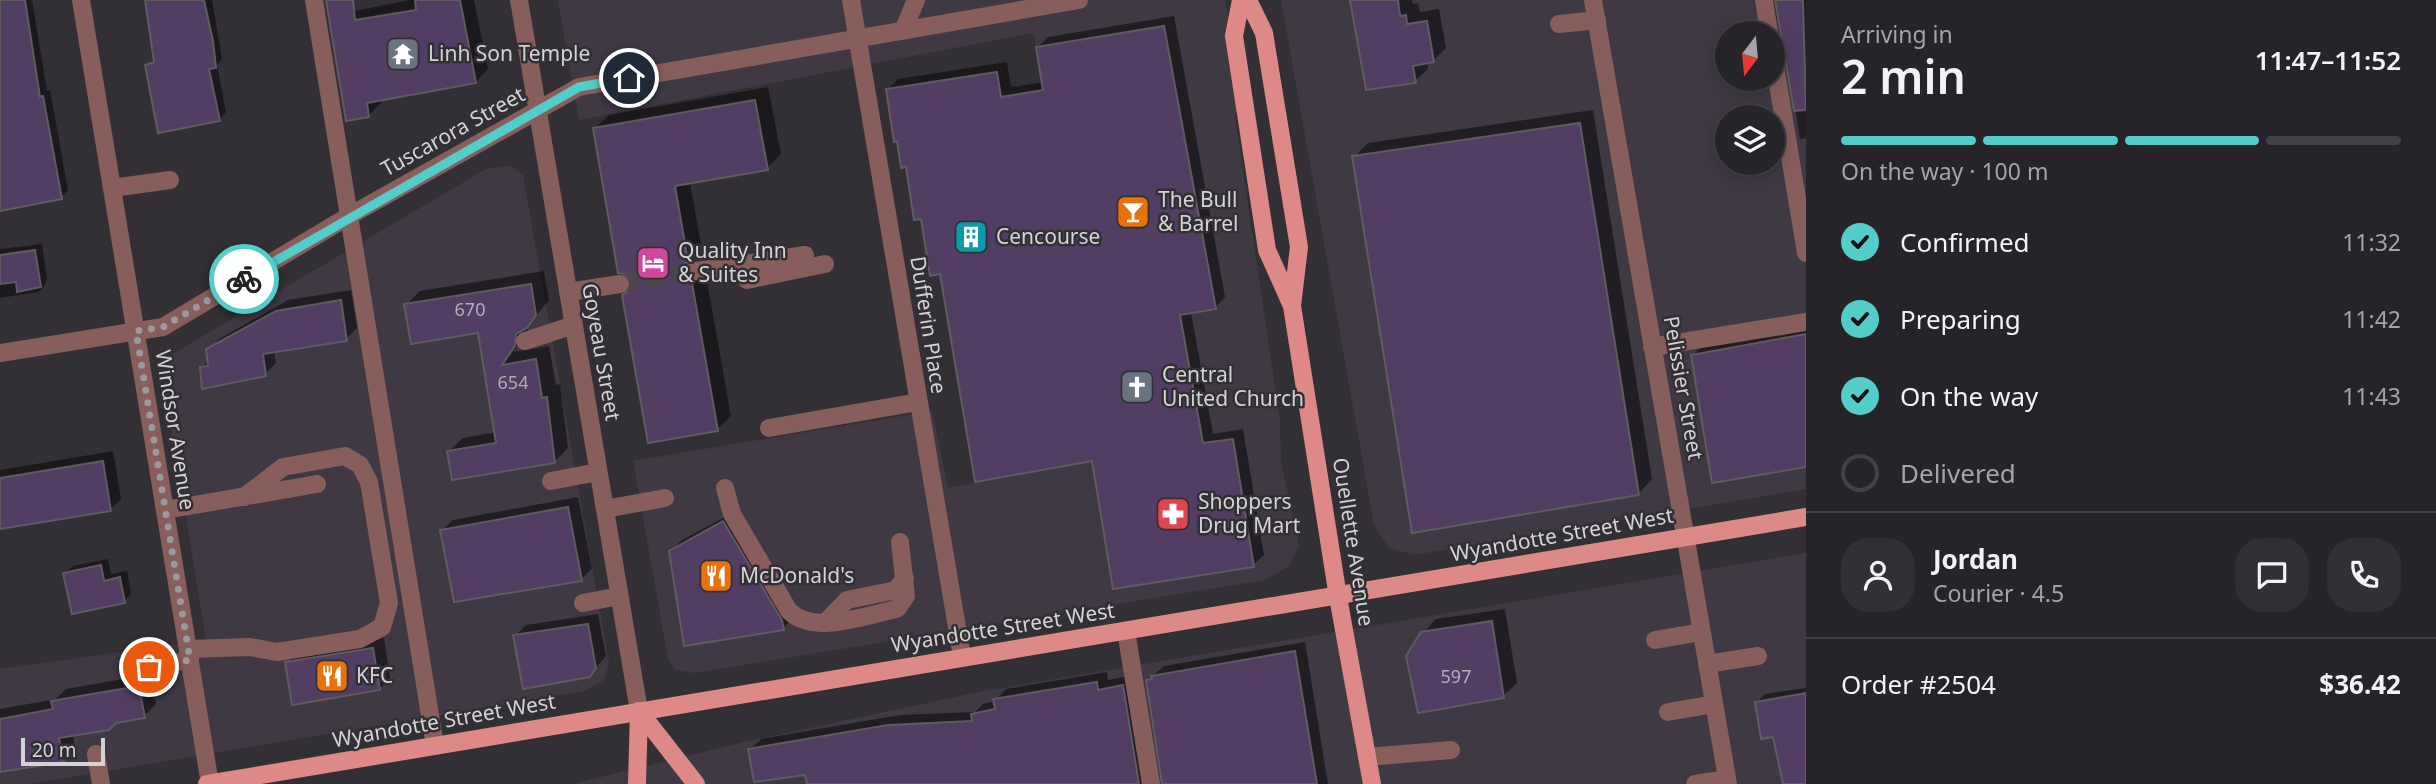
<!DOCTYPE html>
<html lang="en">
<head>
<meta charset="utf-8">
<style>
	:root { --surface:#262428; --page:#323034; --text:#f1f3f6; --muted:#a4a4a8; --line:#424145; --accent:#53cdc9 }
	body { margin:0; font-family:"Noto Sans",sans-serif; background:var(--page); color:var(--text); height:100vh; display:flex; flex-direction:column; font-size:26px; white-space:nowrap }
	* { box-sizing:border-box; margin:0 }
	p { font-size:23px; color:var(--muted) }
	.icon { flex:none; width:38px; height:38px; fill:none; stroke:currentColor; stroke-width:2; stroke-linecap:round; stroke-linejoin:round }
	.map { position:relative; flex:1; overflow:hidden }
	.details { display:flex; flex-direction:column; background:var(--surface); width:630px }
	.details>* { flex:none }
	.needle { width:46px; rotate:196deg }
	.buttons { position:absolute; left:1715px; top:21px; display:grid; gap:14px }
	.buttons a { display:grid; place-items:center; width:70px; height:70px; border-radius:50%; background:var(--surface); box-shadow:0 4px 18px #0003,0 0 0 2px var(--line); font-size:35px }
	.scale { position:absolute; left:21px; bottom:18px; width:84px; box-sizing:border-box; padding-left:7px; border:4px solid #d3d2d5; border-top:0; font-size:19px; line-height:24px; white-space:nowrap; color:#d3d2d5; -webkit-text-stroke:5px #333035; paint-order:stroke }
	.pin { position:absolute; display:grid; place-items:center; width:60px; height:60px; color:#fff; margin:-30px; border:4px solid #fff; border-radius:50%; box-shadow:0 2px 7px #0007 }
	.courier { position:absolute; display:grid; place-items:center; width:70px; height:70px; margin:-35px; border:5px solid #53cdc9; border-radius:50%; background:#fff; color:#222; box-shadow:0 2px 9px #0007 }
	.head em { font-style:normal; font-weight:600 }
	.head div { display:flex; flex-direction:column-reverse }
	.head { display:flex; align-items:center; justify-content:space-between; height:119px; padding:0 35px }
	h1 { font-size:46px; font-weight:600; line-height:52px }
	.bar { display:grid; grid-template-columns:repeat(4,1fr); gap:10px 7px; align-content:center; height:84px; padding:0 35px }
	.bar i { height:9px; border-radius:5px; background:var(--line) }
	.bar .active { background:var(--accent) }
	.bar p { grid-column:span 4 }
	.line { display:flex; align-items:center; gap:18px; padding:0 35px; border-top:2px solid var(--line) }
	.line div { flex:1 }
	.round { display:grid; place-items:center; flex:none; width:74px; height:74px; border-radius:28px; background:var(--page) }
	ol { padding:0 35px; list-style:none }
	li { display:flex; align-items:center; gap:21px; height:77px }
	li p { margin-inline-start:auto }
	li .icon { padding:7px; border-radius:50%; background:var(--accent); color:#111; stroke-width:4 }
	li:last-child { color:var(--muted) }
	li i { width:38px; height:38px; border:4px solid var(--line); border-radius:50% }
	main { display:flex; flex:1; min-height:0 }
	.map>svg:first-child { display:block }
	.built { fill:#3e3943; fill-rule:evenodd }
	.shadow { fill:#0007 }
	.building { fill:#513e62; stroke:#5f5c61; stroke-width:2 }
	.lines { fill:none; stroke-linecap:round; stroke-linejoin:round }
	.minor-tunnel { stroke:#4b484d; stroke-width:18; stroke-dasharray:18 9; stroke-linecap:butt }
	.minor { stroke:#885e5d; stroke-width:18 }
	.major { stroke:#dd8987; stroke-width:18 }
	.done { stroke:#9b999d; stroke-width:7; stroke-dasharray:0 12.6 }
	.route { stroke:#53cdc9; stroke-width:9 }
	.labels { text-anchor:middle; stroke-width:5; stroke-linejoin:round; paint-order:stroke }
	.number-label { font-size:18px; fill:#b2adb8 }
	.poi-label { font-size:21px; fill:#d3d2d5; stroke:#333035; text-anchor:start }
	.street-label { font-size:21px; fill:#d3d2d5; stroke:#333035 }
</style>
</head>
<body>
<main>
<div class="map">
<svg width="1806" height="784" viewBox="0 0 1806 784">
	<rect width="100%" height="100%" fill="#333035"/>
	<path class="built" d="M558,0H1225L1243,94L1235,116L1280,421L1281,462L1299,545L1289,566L1265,580L695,673L675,670L668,659L633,461L932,411L948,488L1092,461L1036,47L1033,33L579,120Z
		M1281,0H1753L1758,21L1806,15V489L1414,555L1389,548L1374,525ZM1727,33H1773V79H1727ZM1727,117H1773V163H1727Z
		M511,166L523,175L609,663L604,680L584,691L29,784H0V669L206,640L163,376L174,353L486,169Z
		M1806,553V784H573L744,742L983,691Z"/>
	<path class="shadow" d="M0,0H32L47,91L50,90L68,190L61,197L0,209Z
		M145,0H212L222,59L217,65L226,112L219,120L147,66L155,58Z
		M410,0H474L488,69L476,82L380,99L381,103L369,115L344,13Z
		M1353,0H1412L1413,4L1418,3L1420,12L1439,9L1446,48L1433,61L1427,62L1428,69L1415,81Z
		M1778,0H1806V138L1800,139Z
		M1174,16L1225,297L1215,308L1191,312L1213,434L1243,429L1264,555L1253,565L1094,459L942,272L923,217L888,89L898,79L1007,62L1011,87L1044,82L1038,47L1048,37Z
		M768,87L781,154L767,168L690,182L701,245L693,254L692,260L699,269L705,270L731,416L717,429L632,288L595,128L609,115Z
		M1593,110L1652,479L1639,493L1354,157L1368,143Z
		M42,244L47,278L45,285L38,292L0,298V249Z
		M544,271L549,300L529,324L528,331L513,352L549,346L556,385L560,384L568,448L554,462L449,451L463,438L497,432L480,331L406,305L420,291Z
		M351,290L357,328L346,339L274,351L276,363L265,374L202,368L209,360L208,350L219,339L288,300Z
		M1806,327V465L1692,356L1703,345Z
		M113,451L121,499L110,509L0,527V470Z
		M578,497L592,569L581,579L442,530L453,520Z
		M734,512L794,617L783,628L671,551L682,540Z
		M108,559L111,574L127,571L131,594L124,601L65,573L73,566Z
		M1505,609L1517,683L1503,696L1422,634L1436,619Z
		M598,614L606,656L589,676L515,636L526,625Z
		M384,638L390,678L379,689L287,663L298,652Z
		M1305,642L1328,784H1164L1147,681L1164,666Z
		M1107,672L1108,680L1133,675L1157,784H808L807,773L750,750L761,739L900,715L975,712L983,704L995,701L1006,689Z
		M151,674L156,704L144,716L117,721L73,734L75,748L63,760L0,771V709L56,699L66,689Z
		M1806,688V784H1785L1774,735L1757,702L1765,694Z"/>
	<path class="building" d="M0,0H25L40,97L43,96L62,199L0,211Z
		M145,0H204L213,41L216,68L209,69L220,121L158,133L145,65L154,62Z
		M326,0H353L355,20L416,10L415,0H460L476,83L367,103L369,117L346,121Z
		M1350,0H1398L1400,16L1406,15L1407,24L1427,21L1434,62L1413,66L1416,83L1366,90Z
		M1775,0H1803L1806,110L1794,111Z
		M1164,26L1216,309L1180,315L1203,443L1233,439L1254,567L1113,589L1092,461L975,482L940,274L930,276L921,219L914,220L906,167L901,168L897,141L894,142L886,89L997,72L1001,97L1043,90L1036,47Z
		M755,100L768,170L675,186L688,261L680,267L679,274L685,282L692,283L718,431L648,443L622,295L630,289L631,282L625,274L618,273L593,128Z
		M1580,123L1639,495L1412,533L1352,156Z
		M35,250L41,287L17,292L16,282L0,284V255Z
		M531,284L536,315L527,328L516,334L515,346L502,365L536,359L542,398L547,397L555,463L452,480L447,451L496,443L478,333L411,344L404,304Z
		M341,300L347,341L263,354L266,376L202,389L200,367L208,366L206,349L276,311Z
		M1806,334V467L1712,483L1691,355Z
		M103,461L111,511L0,529V478Z
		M568,507L582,581L454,602L440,530Z
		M723,521L782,620L784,630L684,646L669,551Z
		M101,565L104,581L120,577L125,603L72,614L63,573Z
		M1492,621L1504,698L1418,713L1406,656L1421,632Z
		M588,624L596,668L590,677L523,689L513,635Z
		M373,648L380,690L292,705L285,662Z
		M1295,651L1317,784H1162L1146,680L1152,679L1151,676Z
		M1097,682L1098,690L1123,685L1139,784H807L805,775L754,782L748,749L888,725L972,721L971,714L995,709L993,699Z
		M139,686L145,718L116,723L109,730L59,738L64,762L0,772V719L53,709L51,701Z
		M1806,693V784H1783L1773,737L1761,739L1755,702Z"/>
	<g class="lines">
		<path class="minor-tunnel" d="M620,284L690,272"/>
		<path class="minor" d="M81,0L210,784
			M314,0L435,746
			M519,0L639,711
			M851,0L962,657
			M1593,0L1728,784
			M1764,0L1769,33
			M1559,24L1597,20
			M903,31L916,0
			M1773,54L1806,253
			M112,188L170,180
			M690,272L805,255
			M747,280L825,264
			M568,292L620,284
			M525,341L574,325
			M1652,347L1806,322
			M0,353L163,327L349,216L579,87L1079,0
			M769,428L918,402
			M551,481L598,472
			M725,488L732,514L789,611C815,636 865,615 897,609L906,596L900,542
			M605,509L665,498
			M165,510L317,484
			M583,603L619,596
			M826,622L847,600L896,590L905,578
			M1126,631L1151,784
			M1655,640L1701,632
			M188,649L250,647L277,652L360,639L382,627L389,603L369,482L360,465L345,456L283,467L244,497
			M1707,664L1758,656
			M149,667L190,660
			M1668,712L1714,704
			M96,754L101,784
			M1367,757L1451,750
			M1695,784L1727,779"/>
		<path class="major" d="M1241,0L1234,36L1267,250L1292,306
			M1248,0L1264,33L1299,247L1292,306L1338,597L1372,784
			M639,711L696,784
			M207,784L1806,517
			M637,784L639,711"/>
	</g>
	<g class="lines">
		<path class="done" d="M149,667L190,660L136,331L163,327L244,279"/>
		<path class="route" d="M244,279L579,87L629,78"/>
	</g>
	<defs>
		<symbol id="temple-square" viewBox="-11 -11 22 22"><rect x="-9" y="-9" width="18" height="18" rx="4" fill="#6b7280" stroke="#333035"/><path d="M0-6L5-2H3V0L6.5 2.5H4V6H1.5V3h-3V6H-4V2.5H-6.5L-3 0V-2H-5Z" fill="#fff"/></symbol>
		<symbol id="bar-square" viewBox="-11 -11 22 22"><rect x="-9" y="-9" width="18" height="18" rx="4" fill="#e8710a" stroke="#333035"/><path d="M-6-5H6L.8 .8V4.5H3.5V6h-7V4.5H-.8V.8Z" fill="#fff"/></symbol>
		<symbol id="building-square" viewBox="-11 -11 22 22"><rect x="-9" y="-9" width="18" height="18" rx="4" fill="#0f9aa8" stroke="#333035"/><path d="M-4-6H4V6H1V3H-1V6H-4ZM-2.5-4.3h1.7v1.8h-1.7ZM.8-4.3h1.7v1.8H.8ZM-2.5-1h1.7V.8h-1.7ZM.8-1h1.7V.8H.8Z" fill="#fff"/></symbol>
		<symbol id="hotel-square" viewBox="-11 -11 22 22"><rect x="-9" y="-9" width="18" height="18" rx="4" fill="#d1479c" stroke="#333035"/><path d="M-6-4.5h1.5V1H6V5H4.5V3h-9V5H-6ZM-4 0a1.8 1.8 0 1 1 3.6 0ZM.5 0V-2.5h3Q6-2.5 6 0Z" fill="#fff"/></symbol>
		<symbol id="church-square" viewBox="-11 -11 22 22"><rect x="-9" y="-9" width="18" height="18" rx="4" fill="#6b7280" stroke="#333035"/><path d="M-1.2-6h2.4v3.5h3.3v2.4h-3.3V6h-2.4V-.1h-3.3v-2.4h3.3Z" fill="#fff"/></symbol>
		<symbol id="pharmacy-square" viewBox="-11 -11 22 22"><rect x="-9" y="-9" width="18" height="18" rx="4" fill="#e0444e" stroke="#333035"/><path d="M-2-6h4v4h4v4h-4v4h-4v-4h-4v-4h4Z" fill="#fff"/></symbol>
		<symbol id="restaurant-square" viewBox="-11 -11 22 22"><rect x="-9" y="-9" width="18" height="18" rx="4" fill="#e8710a" stroke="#333035"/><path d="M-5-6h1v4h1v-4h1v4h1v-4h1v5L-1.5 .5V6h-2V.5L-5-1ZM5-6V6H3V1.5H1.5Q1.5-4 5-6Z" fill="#fff"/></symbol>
	</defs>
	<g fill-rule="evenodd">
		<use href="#temple-square" x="384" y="35" width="38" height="38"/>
		<use href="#bar-square" x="1114" y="193" width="38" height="38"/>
		<use href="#building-square" x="952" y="218" width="38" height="38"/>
		<use href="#hotel-square" x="634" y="244" width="38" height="38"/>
		<use href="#church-square" x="1118" y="368" width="38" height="38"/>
		<use href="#pharmacy-square" x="1154" y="495" width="38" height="38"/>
		<use href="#restaurant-square" x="697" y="557" width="38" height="38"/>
		<use href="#restaurant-square" x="313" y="657" width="38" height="38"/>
	</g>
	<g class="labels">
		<g class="number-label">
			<text x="470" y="316">670</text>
			<text x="513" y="389">654</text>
			<text x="1456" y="683">597</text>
		</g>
		<g class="poi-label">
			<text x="428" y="61">Linh Son Temple</text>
			<text x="1158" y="207">The Bull<tspan x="1158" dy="24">&amp; Barrel</tspan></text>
			<text x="996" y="244">Cencourse</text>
			<text x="678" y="258">Quality Inn<tspan x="678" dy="24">&amp; Suites</tspan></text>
			<text x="1162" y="382">Central<tspan x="1162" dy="24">United Church</tspan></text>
			<text x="1198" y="509">Shoppers<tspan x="1198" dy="24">Drug Mart</tspan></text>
			<text x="740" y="583">McDonald's</text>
			<text x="356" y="683">KFC</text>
		</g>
		<g class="street-label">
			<text transform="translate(453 132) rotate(-29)" y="7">Tuscarora Street</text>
			<text transform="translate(928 325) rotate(81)" y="7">Dufferin Place</text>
			<text transform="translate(601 352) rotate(80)" y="7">Goyeau Street</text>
			<text transform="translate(1683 388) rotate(80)" y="7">Pelissier Street</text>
			<text transform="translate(175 430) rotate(81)" y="7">Windsor Avenue</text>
			<text transform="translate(1562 535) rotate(-10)" y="7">Wyandotte Street West</text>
			<text transform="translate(1353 542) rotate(81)" y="7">Ouellette Avenue</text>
			<text transform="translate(1003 628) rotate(-9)" y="7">Wyandotte Street West</text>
			<text transform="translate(444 721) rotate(-10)" y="7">Wyandotte Street West</text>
		</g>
	</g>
</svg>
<div class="buttons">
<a><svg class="needle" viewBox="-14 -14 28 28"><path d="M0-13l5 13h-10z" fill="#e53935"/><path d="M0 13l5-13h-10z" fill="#a4a4a8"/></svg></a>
<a><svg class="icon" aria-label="layers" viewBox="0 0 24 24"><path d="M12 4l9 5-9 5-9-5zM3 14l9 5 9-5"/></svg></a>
</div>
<div class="scale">20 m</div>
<div class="pin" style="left:149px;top:667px;background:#ea580c"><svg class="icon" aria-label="bag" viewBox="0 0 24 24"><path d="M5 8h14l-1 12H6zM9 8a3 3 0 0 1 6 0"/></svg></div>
<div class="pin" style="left:629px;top:78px;background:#1f2937"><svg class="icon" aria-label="home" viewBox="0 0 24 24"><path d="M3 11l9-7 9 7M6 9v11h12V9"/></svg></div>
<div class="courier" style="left:244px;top:279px"><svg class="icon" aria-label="bike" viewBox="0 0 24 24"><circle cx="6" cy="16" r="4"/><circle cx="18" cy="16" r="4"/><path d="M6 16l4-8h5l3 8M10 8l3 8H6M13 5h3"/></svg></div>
</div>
<section class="details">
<div class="head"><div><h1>2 min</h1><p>Arriving in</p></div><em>11:47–11:52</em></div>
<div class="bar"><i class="active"></i><i class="active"></i><i class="active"></i><i></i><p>On the way · 100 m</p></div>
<ol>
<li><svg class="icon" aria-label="check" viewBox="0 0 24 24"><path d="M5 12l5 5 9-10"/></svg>Confirmed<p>11:32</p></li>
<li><svg class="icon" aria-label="check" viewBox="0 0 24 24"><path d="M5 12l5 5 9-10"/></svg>Preparing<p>11:42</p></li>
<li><svg class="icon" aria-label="check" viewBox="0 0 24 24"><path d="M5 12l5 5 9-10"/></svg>On the way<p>11:43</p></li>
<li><i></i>Delivered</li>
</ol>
<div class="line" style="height:126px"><a class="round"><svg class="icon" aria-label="person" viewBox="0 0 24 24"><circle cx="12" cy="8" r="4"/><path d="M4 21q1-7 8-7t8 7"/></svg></a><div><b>Jordan</b><p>Courier · 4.5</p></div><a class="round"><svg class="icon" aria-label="chat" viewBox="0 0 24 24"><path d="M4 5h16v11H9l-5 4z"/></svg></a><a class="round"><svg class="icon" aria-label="phone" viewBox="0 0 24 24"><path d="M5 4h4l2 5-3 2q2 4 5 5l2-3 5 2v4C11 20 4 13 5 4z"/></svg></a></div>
<div class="line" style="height:91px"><div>Order #2504</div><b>$36.42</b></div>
</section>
</main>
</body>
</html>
